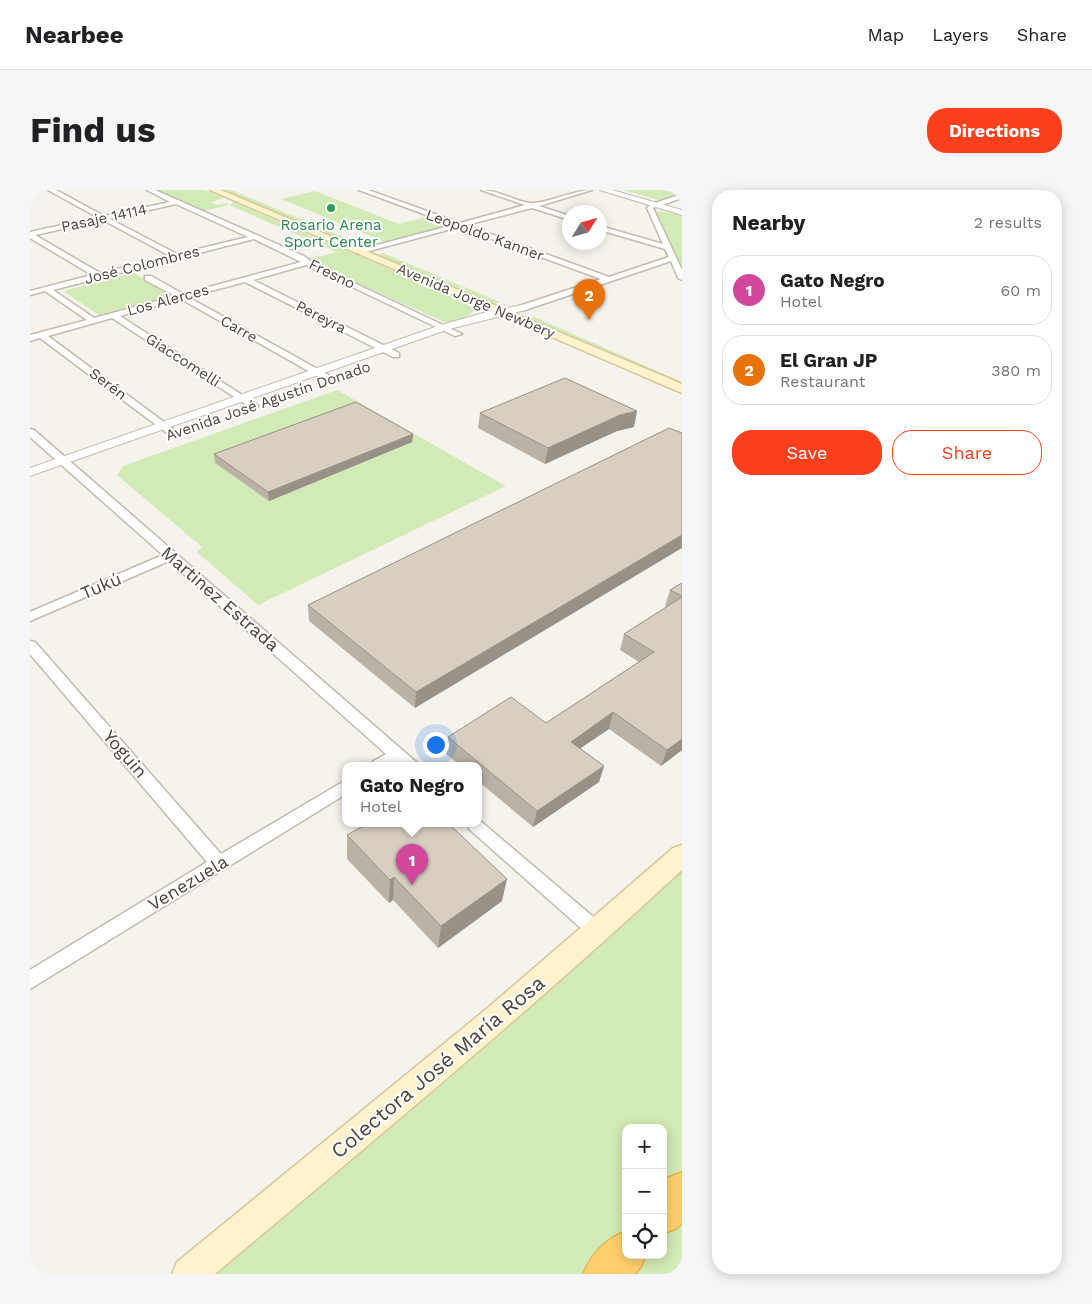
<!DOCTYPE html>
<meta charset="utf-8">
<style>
body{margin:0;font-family:"Work Sans",sans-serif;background:#f6f6f6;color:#202124}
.controls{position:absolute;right:15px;bottom:15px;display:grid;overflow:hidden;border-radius:10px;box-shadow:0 2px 12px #0003}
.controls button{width:45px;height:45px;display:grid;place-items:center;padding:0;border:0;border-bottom:1px solid #e0e0e0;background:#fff;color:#202124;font:25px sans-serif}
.compass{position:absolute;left:532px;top:15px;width:45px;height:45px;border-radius:50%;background:#fff;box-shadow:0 2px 12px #0003;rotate:53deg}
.you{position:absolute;left:405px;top:554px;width:18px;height:18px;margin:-12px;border:4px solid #fff;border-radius:50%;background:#1a73e8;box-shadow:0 0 0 8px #1a73e833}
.badge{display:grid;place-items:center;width:32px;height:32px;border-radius:50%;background:#fc3f1d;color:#fff;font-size:16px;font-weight:700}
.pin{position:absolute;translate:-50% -41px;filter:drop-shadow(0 1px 2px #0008)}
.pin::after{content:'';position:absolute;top:26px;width:18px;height:15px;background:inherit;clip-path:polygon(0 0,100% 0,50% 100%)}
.popup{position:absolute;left:312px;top:572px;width:140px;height:65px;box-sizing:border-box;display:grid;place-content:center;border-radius:10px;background:#fff;filter:drop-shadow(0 1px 4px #0005);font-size:16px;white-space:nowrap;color:#757577}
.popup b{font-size:19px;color:#202124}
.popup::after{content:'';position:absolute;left:50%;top:100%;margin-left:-10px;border:10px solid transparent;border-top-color:#fff}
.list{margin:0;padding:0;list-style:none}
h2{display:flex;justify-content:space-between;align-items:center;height:65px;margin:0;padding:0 20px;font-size:21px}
h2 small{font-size:16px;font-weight:400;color:#757577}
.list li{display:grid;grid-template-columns:32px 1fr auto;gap:15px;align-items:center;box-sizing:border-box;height:70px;margin:0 10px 10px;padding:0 10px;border:1px solid #e0e0e0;border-radius:20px}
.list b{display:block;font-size:19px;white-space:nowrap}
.list p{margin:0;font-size:16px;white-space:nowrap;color:#757577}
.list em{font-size:16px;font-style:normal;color:#757577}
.actions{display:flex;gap:10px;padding:15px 20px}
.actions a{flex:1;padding:11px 0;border:1px solid #fc3f1d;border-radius:20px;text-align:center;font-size:18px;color:#fc3f1d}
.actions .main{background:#fc3f1d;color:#fff}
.icon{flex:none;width:28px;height:28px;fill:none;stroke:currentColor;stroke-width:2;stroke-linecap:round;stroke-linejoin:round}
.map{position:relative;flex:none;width:652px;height:1084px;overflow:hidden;border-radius:20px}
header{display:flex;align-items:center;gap:30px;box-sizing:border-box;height:70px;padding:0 25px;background:#fff;border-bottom:1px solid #e0e0e0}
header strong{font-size:24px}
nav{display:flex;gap:28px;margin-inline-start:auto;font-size:18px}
.intro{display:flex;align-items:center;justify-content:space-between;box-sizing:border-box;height:120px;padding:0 30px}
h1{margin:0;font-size:35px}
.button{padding:12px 22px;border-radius:20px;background:#fc3f1d;color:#fff;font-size:18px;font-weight:700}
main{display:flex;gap:30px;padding:0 30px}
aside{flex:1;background:#fff;border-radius:20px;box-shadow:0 2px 12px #0003}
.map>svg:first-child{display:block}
</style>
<header>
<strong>Nearbee</strong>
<nav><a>Map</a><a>Layers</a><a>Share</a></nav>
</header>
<div class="intro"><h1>Find us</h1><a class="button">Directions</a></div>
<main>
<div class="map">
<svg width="652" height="1084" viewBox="0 0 652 1084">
<rect width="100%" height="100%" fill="#f6f3ec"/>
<!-- green -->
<g fill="#d2eab5" fill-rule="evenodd">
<path d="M126,0H175L194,8L181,12L187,15L194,13L199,15L204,12L447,117C440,127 426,133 414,132L285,74L277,68L288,67L307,62L199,15L174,21Z"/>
<path d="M190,0H201L333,55L326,57Z"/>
<path d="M593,0H652V4L628,10Z"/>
<path d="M285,1L369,34L395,27L417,36L363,51H353L251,9Z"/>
<path d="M628,21L652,25V77L625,22Z"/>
<path d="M353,63L470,112L463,114L346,65Z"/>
<path d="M104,83L142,105L69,125L33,101Z"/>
<path d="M502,126L652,192V196L496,127Z"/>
<path d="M307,200L476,296L228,415L167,362L172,357L87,285L93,276Z"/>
<path d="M652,665V1084H159ZM596,938H633V1065H596Z"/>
</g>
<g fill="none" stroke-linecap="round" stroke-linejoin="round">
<!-- minor casing -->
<g stroke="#c2bbae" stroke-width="3">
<g id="minor">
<path d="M18,0H26L74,26L140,12L117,0H125L274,66L284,74L432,144L425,146L276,75L223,90L369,163V167H363L215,92L158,107L302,187V191H296L151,109L90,126L226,214L228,216L223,219L82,128L18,146L150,244L149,246H141L10,148L0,151V145L57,130L15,101L0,105V101L62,85L0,48V42L67,27ZM146,14L218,47L147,64L80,29ZM73,30L140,66L70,83L5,45ZM224,49L271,72L153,104L121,86H115V90L145,106L64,128L23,100Z"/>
<path d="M329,0H338L430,33L495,15L451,0C469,0 483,11 500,13C513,15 544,0 562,0L509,16L540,26V30L502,18L436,35L579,87L639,67L635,59L570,40V36L633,54L617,18L622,14L652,4V8L623,18L652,80V90L648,88L641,71L495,120H489V116L571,89L429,37L328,64V60L423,35Z"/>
<path d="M0,239L4,240L386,572L388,576H370L366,573L360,576H340L342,572L356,564L139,371L0,431V422L133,365L0,247Z"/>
<path d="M0,451L5,452L191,664L316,590V604L0,799V780L177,672L0,464Z"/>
<path d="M448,629L574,736L577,742L574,748L568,750L562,748L439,639L437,634H448Z"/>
</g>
</g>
<!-- tertiary casing -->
<g stroke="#c2bbae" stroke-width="2">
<g id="tertiary">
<path d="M570,0H582L652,20V25Z"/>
<path d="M492,115L497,118L496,120L419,139L0,286V278L411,135L457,122Z"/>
</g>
</g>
<!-- secondary casing -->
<g stroke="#d6c79b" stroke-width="3">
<g id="secondary">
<path d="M180,0H191L652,194V203Z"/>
<path d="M652,655V680C501,820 343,951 185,1084H142L147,1072L460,816L643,658Z"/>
</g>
</g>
<!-- motorway casing -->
<g stroke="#e0a43c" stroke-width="2">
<g id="motorway">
<path d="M652,982V1033L648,1038L633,1044V993L637,988Z"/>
<path d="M596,1041V1065H616L611,1077L605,1084H553C562,1063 575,1049 596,1041Z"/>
</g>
</g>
<!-- minor -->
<use href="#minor" fill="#fff" fill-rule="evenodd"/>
<!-- tertiary -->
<use href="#tertiary" fill="#fff" fill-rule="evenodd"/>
<!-- secondary -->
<use href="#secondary" fill="#fff3cd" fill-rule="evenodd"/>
<!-- motorway -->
<use href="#motorway" fill="#ffcf6e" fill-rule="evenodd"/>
</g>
<!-- wall -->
<g fill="#bab2a6">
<path d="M450,223L604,237L587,241L515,274L448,238Z"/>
<path d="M652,243L385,518L279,431L278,415Z"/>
<path d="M383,244L382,252L239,311L185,273L184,264Z"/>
<path d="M652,393V560L631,576L579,539L550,558L574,576L569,592L503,637L448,591V576H431L416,564L418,547L516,533L609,472L590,460L594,444L637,417L635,416L640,400Z"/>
<path d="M317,645L472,711L408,758L363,710L359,713L317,669Z"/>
</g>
<!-- shaded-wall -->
<g fill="#979187">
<path d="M607,221L604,237L587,241L515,274L518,258L590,225Z"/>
<path d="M383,244L382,252L239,311L238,302Z"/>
<path d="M652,345V358L385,518L386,502Z"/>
<path d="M583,522L579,539L536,568L541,552Z"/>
<path d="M652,549V560L631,576L637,560Z"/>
<path d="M574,576L569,592L503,637L507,621Z"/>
<path d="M364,687L363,710L359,713L360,690Z"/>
<path d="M477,689L472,711L408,758L411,736Z"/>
</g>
<!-- building -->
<g fill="#d8cfc1" stroke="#979187">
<path d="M535,188L607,221L590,225L518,258L450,223Z"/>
<path d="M326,212L383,244L238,302L184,264Z"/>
<path d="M639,238L652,243V345L386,502L278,415Z"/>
<path d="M652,393V406L640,400Z"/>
<path d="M652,407V549L637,560L583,522L541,552L574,576L507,621L418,547L481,507L516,533L624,462L594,444Z"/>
<path d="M337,634H419L477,689L411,736L364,687L360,690L317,645Z"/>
</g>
<!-- markers -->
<circle fill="#2e9e5b" stroke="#fff" stroke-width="2" cx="301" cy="18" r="5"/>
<g text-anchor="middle" stroke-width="4" stroke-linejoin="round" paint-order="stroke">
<!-- far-street labels -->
<g font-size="15" fill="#4b4439" stroke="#fff">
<text transform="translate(74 28) rotate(-12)" y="5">Pasaje 14114</text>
<text transform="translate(455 45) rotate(20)" y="5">Leopoldo Kanner</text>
<text transform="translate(112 75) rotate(-14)" y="5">José Colombres</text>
<text transform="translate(302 84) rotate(26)" y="5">Fresno</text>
<text transform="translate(138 110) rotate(-15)" y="5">Los Alerces</text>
<text transform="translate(446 111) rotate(23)" y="5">Avenida Jorge Newbery</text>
<text transform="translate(291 127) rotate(27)" y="5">Pereyra</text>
<text transform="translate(209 139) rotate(29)" y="5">Carre</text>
<text transform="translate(153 170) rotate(33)" y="5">Giaccomelli</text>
<text transform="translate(78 194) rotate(37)" y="5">Serén</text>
<text transform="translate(238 211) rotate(-19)" y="5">Avenida José Agustín Donado</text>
</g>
<!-- far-leisure labels -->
<g font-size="15" fill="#27864d" stroke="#fff">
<text x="301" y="40">Rosario Arena<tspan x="301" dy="17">Sport Center</tspan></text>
</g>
<!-- street labels -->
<g font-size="18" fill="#4b4439" stroke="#fff">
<text transform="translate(71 396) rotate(-23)" y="6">Tukú</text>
<text transform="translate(190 409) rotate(41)" y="6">Martinez Estrada</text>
<text transform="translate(95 564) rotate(49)" y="6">Yoguin</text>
<text transform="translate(158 693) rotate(-31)" y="6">Venezuela</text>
</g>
<!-- near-street labels -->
<g font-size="21" fill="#4b4439" stroke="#fff">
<text transform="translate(408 877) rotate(-40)" y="7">Colectora José María Rosa</text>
</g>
</g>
</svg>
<div class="controls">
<button>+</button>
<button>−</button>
<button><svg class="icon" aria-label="locate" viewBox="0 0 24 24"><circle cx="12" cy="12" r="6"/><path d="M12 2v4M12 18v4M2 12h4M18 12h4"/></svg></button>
</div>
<svg class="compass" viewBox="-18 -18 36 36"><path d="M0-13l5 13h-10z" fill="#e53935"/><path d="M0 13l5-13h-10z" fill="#757577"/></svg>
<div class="you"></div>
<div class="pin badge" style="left:382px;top:695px;background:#d1479c">1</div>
<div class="popup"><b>Gato Negro</b>Hotel</div>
<div class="pin badge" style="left:559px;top:130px;background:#e8710a">2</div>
</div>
<aside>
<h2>Nearby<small>2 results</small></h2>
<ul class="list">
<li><span class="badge" style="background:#d1479c">1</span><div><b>Gato Negro</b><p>Hotel</p></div><em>60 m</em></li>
<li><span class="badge" style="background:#e8710a">2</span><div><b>El Gran JP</b><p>Restaurant</p></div><em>380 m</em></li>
</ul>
<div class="actions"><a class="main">Save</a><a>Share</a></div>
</aside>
</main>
